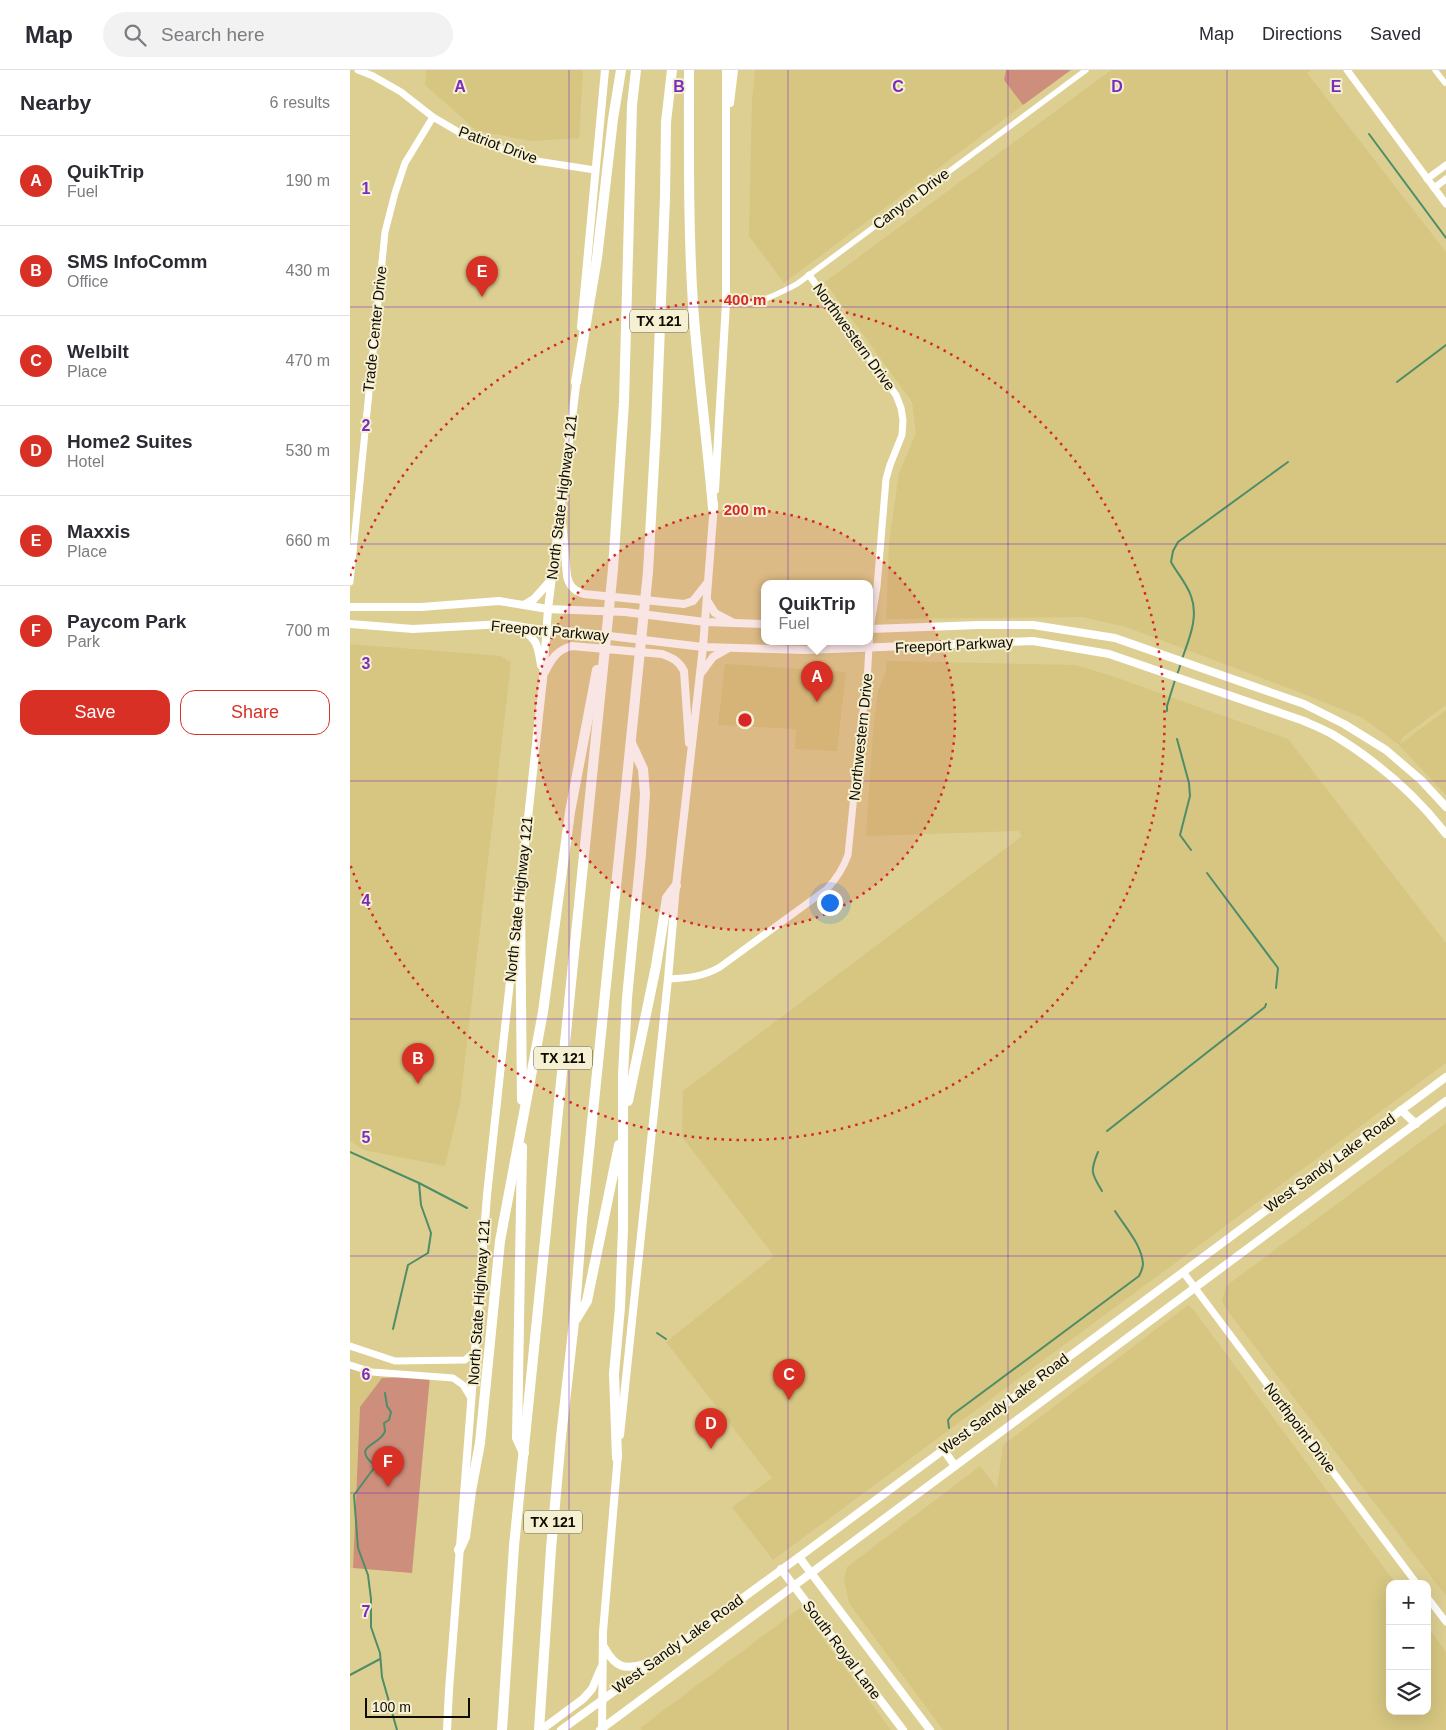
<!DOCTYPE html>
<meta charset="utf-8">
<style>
body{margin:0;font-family:Helvetica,sans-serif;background:#f2f2f3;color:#2b2b33}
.controls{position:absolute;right:15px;bottom:15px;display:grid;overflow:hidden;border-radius:10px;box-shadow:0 5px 20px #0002}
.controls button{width:45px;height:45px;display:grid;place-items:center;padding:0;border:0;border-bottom:1px solid #e1e1e2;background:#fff;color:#2b2b33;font:25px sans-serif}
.scale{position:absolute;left:15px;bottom:12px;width:105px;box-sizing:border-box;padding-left:5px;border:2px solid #100b00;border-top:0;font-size:14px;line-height:18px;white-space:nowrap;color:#100b00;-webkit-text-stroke:4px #f6f0d2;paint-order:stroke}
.you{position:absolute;left:479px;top:832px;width:18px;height:18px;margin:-12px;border:4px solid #fff;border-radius:50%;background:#1a73e8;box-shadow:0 0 0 8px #1a73e833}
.badge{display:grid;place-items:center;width:32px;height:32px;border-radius:50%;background:#d93025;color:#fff;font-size:16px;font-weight:700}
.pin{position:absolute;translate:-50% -41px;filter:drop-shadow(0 1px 2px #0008)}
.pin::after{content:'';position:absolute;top:26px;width:18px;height:15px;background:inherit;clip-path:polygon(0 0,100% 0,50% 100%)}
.popup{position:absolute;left:411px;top:510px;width:112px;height:65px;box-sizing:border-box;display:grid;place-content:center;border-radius:10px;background:#fff;filter:drop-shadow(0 1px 4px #0005);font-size:16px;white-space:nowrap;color:#7c7c81}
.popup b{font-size:19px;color:#2b2b33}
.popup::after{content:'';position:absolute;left:50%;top:100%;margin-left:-10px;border:10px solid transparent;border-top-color:#fff}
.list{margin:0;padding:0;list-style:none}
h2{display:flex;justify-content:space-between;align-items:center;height:65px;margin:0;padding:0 20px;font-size:21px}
h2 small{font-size:16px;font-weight:400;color:#7c7c81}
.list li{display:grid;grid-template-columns:32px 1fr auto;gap:15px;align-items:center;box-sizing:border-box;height:90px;padding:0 20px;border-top:1px solid #e1e1e2}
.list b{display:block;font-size:19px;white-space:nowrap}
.list p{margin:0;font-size:16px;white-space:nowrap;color:#7c7c81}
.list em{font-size:16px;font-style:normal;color:#7c7c81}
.actions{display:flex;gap:10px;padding:15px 20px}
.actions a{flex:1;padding:11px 0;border:1px solid #d93025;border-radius:15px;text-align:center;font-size:18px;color:#d93025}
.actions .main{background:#d93025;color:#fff}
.icon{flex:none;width:28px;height:28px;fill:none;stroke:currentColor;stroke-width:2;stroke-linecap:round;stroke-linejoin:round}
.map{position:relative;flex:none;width:1096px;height:1660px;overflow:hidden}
header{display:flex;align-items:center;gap:30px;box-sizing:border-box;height:70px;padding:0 25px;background:#fff;border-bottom:1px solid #e1e1e2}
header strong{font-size:24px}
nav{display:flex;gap:28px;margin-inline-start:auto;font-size:18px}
.search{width:350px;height:45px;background:#f2f2f3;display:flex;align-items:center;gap:12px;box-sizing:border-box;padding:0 18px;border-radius:28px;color:#7c7c81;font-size:19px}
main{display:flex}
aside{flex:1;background:#fff}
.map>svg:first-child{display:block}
</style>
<header>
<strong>Map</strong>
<div class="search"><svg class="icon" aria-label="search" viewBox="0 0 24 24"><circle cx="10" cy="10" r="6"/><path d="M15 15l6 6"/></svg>Search here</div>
<nav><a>Map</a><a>Directions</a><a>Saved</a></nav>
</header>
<main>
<aside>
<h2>Nearby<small>6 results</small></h2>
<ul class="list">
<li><span class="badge">A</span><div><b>QuikTrip</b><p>Fuel</p></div><em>190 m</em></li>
<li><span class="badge">B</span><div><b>SMS InfoComm</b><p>Office</p></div><em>430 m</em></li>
<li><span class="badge">C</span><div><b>Welbilt</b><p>Place</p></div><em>470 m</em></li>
<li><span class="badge">D</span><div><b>Home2 Suites</b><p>Hotel</p></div><em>530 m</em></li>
<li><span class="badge">E</span><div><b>Maxxis</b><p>Place</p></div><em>660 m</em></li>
<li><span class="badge">F</span><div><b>Paycom Park</b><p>Park</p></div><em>700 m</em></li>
</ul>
<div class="actions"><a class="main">Save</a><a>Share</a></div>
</aside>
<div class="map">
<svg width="1096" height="1660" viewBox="0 0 1096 1660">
<rect width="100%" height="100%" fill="#ddcf92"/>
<!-- built -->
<g fill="#d6c681">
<path d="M76,0H233L229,68L182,71L127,61L75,15Z"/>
<path d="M405,0H656L654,10L673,35L434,213L399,166L402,31Z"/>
<path d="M761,0H961L957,3L1096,182V635L1053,667L1050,674L1096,640V725L1049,675L1013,648L946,621L776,557L732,547L536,549L539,472L549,403L566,363L562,332L475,212Z"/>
<path d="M0,574L151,586L161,592L110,1033L95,1096L14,1080L0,1071Z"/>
<path d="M536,591L725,595L762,606L938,669L1096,873V993L423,1490L382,1437L422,1408L316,1272L424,1186L332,1067L333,1021L672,766L668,761L516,766L523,661L528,621L536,602Z"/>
<path d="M375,594L496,602L487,681L445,679L446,659L368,655Z"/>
<path d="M1096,1053V1526L876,1239L872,1231L876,1216Z"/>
<path d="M838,1235L843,1239L1046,1514H1040V1641H1077V1556L1096,1582V1660H593L499,1533L494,1510L497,1497L630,1396L647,1418L653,1375Z"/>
<path d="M0,1294L32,1308L10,1337L3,1498H0Z"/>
<path d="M450,1538L541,1660H292L290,1658Z"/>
</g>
<!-- green -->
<g fill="#cd8e7b">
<path d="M656,0H721L673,35L654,10Z"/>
<path d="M80,1306L62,1503L3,1498L10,1337L32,1308Z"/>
</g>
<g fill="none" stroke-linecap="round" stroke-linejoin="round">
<!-- stream -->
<g stroke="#4e8d68" stroke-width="2">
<path d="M1019,64L1096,168"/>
<path d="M1047,312L1096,275"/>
<path d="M832,589C839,569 849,547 841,526C837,514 827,503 821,492L823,481L828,472L938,392"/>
<path d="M827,605L831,593"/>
<path d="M817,641V636L825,610"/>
<path d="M827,669L839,713L840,726L830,765L841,780"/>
<path d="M857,803L928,898L926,918"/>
<path d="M757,1061L915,937L916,934"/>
<path d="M0,1082L69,1113L71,1135L81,1163L78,1183L58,1195L43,1259"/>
<path d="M748,1082C740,1101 741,1103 752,1121"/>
<path d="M69,1113L117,1138"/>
<path d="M307,1263L316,1269"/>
<path d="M35,1323L37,1336L41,1342L39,1350L34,1353C34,1354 35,1360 35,1361C32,1375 1,1375 23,1394L24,1398L4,1425L8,1478L18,1505L21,1529V1557L30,1583L32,1607L47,1660"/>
<path d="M599,1358L598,1350L602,1345L789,1206C791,1202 793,1198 793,1194C792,1175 775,1157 765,1141"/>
<path d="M0,1605L30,1589"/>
</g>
<!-- minor -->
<g stroke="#fff" stroke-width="5.5">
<path d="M1085,0L1095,13"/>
<path d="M376,233C406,236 422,227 447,214L736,0"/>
</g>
<!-- tertiary -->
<g stroke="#fff" stroke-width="7">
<path d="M8,0L23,6L51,22L83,47L112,64L180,90L245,100"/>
<path d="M997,0L1096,134"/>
<path d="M1077,109L1096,95"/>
<path d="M1084,118L1096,109"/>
<path d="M0,512L35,162L45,123L55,93L83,47"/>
<path d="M318,909C337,908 353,907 370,897L477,819C487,808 493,799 498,785L510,665L517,612L520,559L527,517L536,409L540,395L552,365L553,350L551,338L546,325L459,205"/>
<path d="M833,1202L1067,1514"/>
<path d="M0,1276L45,1291L115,1290L125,1281"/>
<path d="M0,1295L22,1302L103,1308L113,1315L121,1328"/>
<path d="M1077,1527L1096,1552"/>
</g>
<!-- secondary -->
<g stroke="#fff" stroke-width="8">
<path d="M380,33L384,0"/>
<path d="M231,257L255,0"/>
<path d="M365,420L376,233V0"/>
<path d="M212,451L217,506C219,516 224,521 234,524L334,534L343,531L358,512"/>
<path d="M358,532L365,543L382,552"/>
<path d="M174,535L184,529L201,510"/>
<path d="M0,537H71L149,531L198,539L275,542L355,552L414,554"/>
<path d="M0,554L63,559L154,554L197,561H217L353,577L457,580L683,571L759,584L954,651C963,655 973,659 982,664C1025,690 1065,724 1096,764"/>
<path d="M170,557C188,572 187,572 191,595"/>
<path d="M520,559L629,555H683L765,568L954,634L994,654L1036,680L1071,710L1096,737"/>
<path d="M195,602C202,588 207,580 222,576L312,584C323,588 329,591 334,601L339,673"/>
<path d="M352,602L363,587L377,579"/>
<path d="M169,831L193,609L198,539L227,308"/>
<path d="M1051,1040L1066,1054"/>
<path d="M270,1365L318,909L326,816L353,577L364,434"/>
<path d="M593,1379L605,1396"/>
<path d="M449,1487L580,1660"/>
<path d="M431,1499L553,1660"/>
<path d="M254,1577C266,1599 275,1600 298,1593"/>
<path d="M97,1660L99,1620L137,1125L166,855"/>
<path d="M191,1660L233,1629L242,1619L251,1598"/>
<path d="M211,1660L449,1487L1096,1007"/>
<path d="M250,1660L1096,1031"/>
<path d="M252,1660L253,1562L268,1384"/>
</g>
<!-- motorway -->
<g stroke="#fff" stroke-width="10">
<path d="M339,0C339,78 338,156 343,235C348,303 357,370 363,438"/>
<path d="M226,312L247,188L263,49L271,0"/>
<path d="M170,826L172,1030"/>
<path d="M278,1031L306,896L317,828L326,816"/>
<path d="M172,1077L167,1368L174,1383"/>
<path d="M226,1249L237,1231L269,1075"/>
<path d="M267,1388L264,1304L270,1237L273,1159V1005L277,928L291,784L295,724L293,699L281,673"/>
<path d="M109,1480L115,1467L121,1421L130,1373L150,1171L193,942L220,742L247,600"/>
<path d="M152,1660L164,1476L263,499L274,332L282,35L286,0"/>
<path d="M189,1660L201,1479L211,1367L224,1252L232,1150L298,502L306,358L315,127L316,52L322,0"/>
</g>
</g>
<!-- grid -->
<path fill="none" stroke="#7b2cbf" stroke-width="1" stroke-opacity="0.55" d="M219,0V1660M438,0V1660M658,0V1660M877,0V1660M0,237H1096M0,474H1096M0,711H1096M0,949H1096M0,1186H1096M0,1423H1096"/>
<!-- distance rings -->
<circle cx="395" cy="650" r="210" fill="#d62828" fill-opacity=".12"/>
<g fill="none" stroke="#d62828" stroke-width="2.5" stroke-dasharray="2.5 5">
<circle cx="395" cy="650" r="210"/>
<path d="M0 506A420 420 0 1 1 0 794"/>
</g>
<g text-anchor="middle" stroke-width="4" stroke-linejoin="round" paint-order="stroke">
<!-- shield labels -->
<g fill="#f6f0d2" stroke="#55503f" stroke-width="1">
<rect x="280" y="239.5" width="58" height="23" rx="4"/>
<rect x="184" y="976.5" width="58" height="23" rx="4"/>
<rect x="174" y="1440.5" width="58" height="23" rx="4"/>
</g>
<g font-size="14" font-weight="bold" fill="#100b00">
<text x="309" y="256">TX 121</text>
<text x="213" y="993">TX 121</text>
<text x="203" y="1457">TX 121</text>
</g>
<!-- street labels -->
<g font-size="15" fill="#100b00" stroke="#f6f0d2">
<text transform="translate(148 75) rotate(20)" y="5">Patriot Drive</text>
<text transform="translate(561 129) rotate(-37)" y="5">Canyon Drive</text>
<text transform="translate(25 259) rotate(-84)" y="5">Trade Center Drive</text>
<text transform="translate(504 267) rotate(54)" y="5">Northwestern Drive</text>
<text transform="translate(212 427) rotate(-83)" y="5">North State Highway 121</text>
<text transform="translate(200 561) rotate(5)" y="5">Freeport Parkway</text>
<text transform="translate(604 575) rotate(-3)" y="5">Freeport Parkway</text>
<text transform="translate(511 667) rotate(-84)" y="5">Northwestern Drive</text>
<text transform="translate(169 829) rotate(-84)" y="5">North State Highway 121</text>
<text transform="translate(980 1093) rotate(-36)" y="5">West Sandy Lake Road</text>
<text transform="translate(129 1232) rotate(-86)" y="5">North State Highway 121</text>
<text transform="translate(654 1334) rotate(-37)" y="5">West Sandy Lake Road</text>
<text transform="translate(950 1358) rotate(53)" y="5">Northpoint Drive</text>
<text transform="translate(328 1574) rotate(-36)" y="5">West Sandy Lake Road</text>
<text transform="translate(492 1580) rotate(53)" y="5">South Royal Lane</text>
</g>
</g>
<g font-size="16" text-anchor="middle" font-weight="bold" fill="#7b2cbf" stroke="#f6f0d2" stroke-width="4" stroke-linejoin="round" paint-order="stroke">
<text x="110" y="22">A</text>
<text x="329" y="22">B</text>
<text x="548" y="22">C</text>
<text x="767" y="22">D</text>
<text x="986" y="22">E</text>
<text x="16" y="124">1</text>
<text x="16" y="361">2</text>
<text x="16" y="599">3</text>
<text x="16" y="836">4</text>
<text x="16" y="1073">5</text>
<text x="16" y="1310">6</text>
<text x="16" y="1547">7</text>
</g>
<circle cx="395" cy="650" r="8" fill="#d62828" stroke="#f6f0d2" stroke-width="2.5"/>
<g font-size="15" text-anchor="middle" font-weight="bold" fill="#d62828" stroke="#f6f0d2" stroke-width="4" stroke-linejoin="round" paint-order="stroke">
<text x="395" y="235">400 m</text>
<text x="395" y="445">200 m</text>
</g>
</svg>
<div class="controls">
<button>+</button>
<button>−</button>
<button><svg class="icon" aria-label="layers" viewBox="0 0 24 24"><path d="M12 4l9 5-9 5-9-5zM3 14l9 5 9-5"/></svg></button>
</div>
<div class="scale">100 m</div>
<div class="you"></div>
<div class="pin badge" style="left:467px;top:632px">A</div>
<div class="popup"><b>QuikTrip</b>Fuel</div>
<div class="pin badge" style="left:68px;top:1014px">B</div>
<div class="pin badge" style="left:439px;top:1330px">C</div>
<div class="pin badge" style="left:361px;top:1379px">D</div>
<div class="pin badge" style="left:132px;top:227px">E</div>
<div class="pin badge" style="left:38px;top:1417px">F</div>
</div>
</main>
